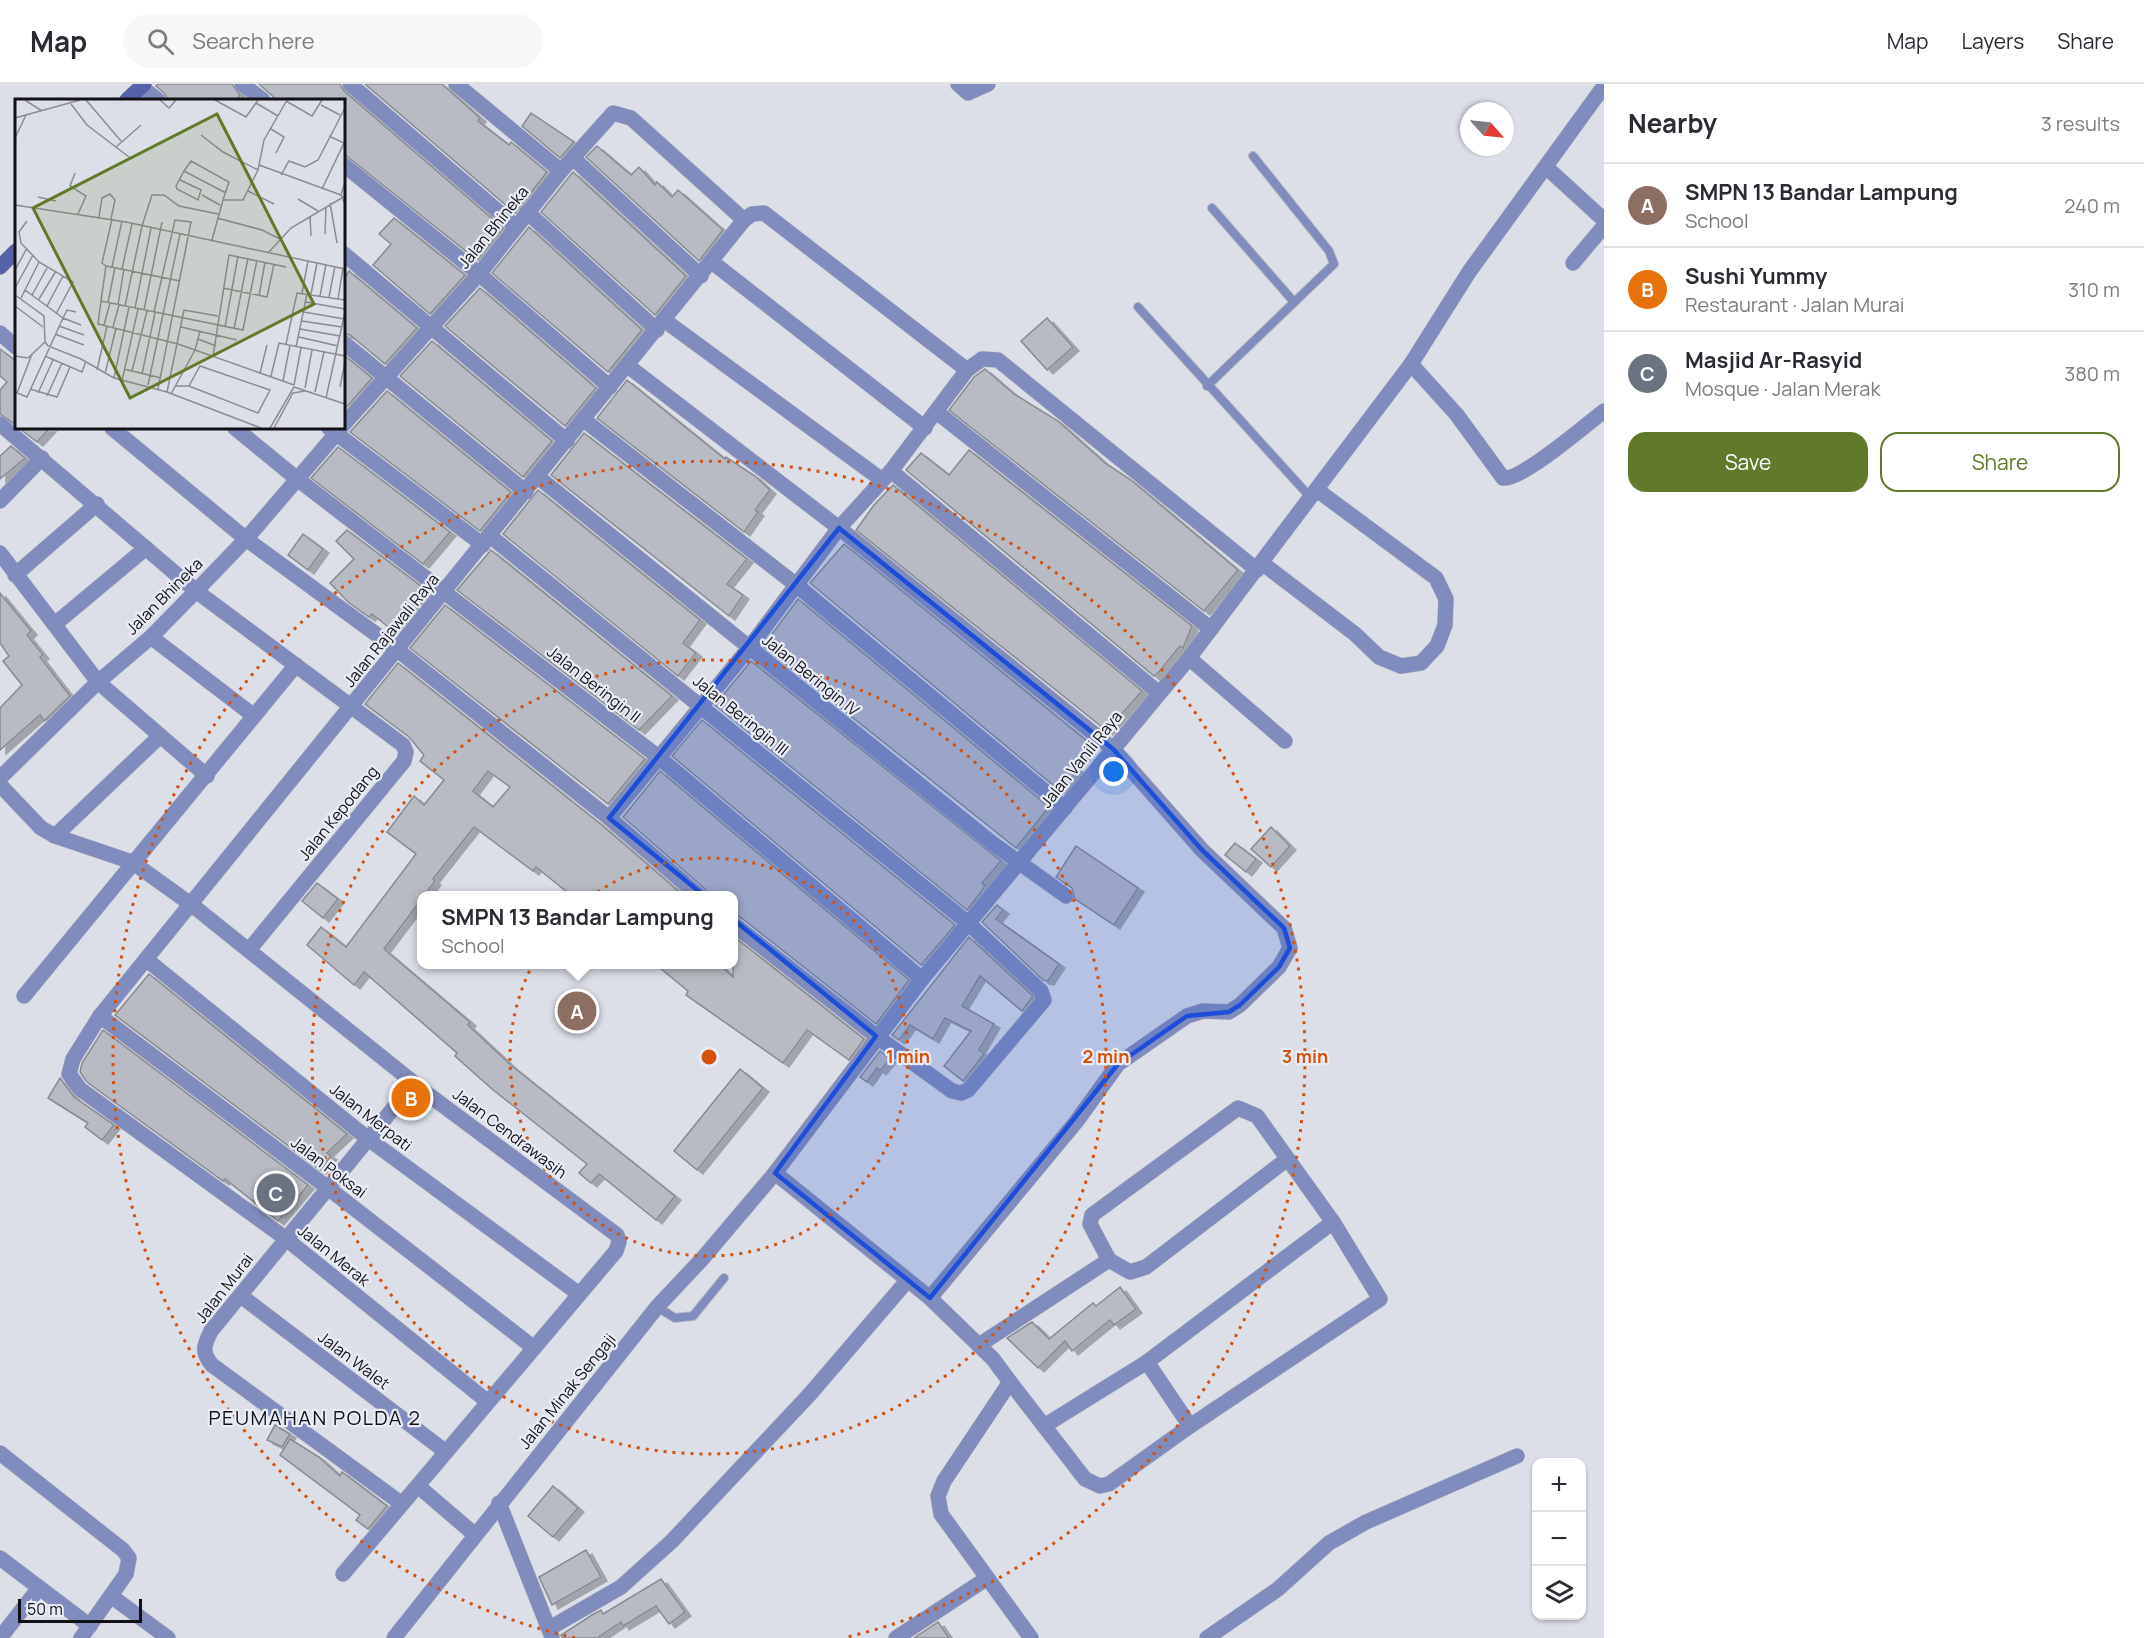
<!DOCTYPE html>
<meta charset="utf-8">
<style>
body{margin:0;font-family:Manrope,sans-serif;background:#f7f7f7;color:#2b2b33}
.controls{position:absolute;right:18px;bottom:18px;display:grid;overflow:hidden;border-radius:12px;box-shadow:0 2px 4px #0004}
.controls button{width:54px;height:54px;display:grid;place-items:center;padding:0;border:0;border-bottom:2px solid #e1e1e2;background:#fff;color:#2b2b33;font:30px sans-serif}
.compass{position:absolute;left:1460px;top:18px;width:54px;height:54px;border-radius:50%;background:#fff;box-shadow:0 2px 4px #0004;rotate:117deg}
.scale{position:absolute;left:18px;bottom:15px;width:124px;box-sizing:border-box;padding-left:6px;border:3px solid #121216;border-top:0;font-size:16px;line-height:21px;white-space:nowrap;color:#121216;-webkit-text-stroke:4px #e9ecf5;paint-order:stroke}
.you{position:absolute;left:1114px;top:688px;width:21px;height:21px;margin:-15px;border:4px solid #fff;border-radius:50%;background:#1a73e8;box-shadow:0 0 0 9px #1a73e833}
.badge{display:grid;place-items:center;width:39px;height:39px;border-radius:50%;background:#61792b;color:#fff;font-size:20px;font-weight:700}
.pin{position:absolute;translate:-50% -50%;border:3px solid #fff;box-shadow:0 2px 6px #0006}
.popup{position:absolute;left:417px;top:807px;width:321px;height:78px;box-sizing:border-box;display:grid;place-content:center;border-radius:12px;background:#fff;filter:drop-shadow(0 2px 4px #0005);font-size:20px;white-space:nowrap;color:#7c7c81}
.popup b{font-size:22px;color:#2b2b33}
.popup::after{content:'';position:absolute;left:50%;top:100%;margin-left:-12px;border:12px solid transparent;border-top-color:#fff}
.list{margin:0;padding:0;list-style:none}
h2{display:flex;justify-content:space-between;align-items:center;height:78px;margin:0;padding:0 24px;font-size:26px}
h2 small{font-size:20px;font-weight:400;color:#7c7c81}
.list li{display:grid;grid-template-columns:39px 1fr auto;gap:18px;align-items:center;box-sizing:border-box;height:84px;padding:0 24px;border-top:2px solid #e1e1e2}
.list b{display:block;font-size:22px;white-space:nowrap}
.list p{margin:0;font-size:20px;white-space:nowrap;color:#7c7c81}
.list em{font-size:20px;font-style:normal;color:#7c7c81}
.actions{display:flex;gap:12px;padding:18px 24px}
.actions a{flex:1;padding:14px 0;border:2px solid #61792b;border-radius:18px;text-align:center;font-size:21px;color:#61792b}
.actions .main{background:#61792b;color:#fff}
.icon{flex:none;width:33px;height:33px;fill:none;stroke:currentColor;stroke-width:2;stroke-linecap:round;stroke-linejoin:round}
.map{position:relative;flex:none;width:1604px;height:1554px;overflow:hidden}
header{display:flex;align-items:center;gap:36px;box-sizing:border-box;height:84px;padding:0 30px;background:#fff;border-bottom:2px solid #e1e1e2}
header strong{font-size:28px}
nav{display:flex;gap:33px;margin-inline-start:auto;font-size:21px}
.search{width:420px;height:54px;background:#f7f7f7;display:flex;align-items:center;gap:15px;box-sizing:border-box;padding:0 21px;border-radius:33px;color:#7c7c81;font-size:22px}
main{display:flex}
aside{flex:1;background:#fff}
.map>svg:first-child{display:block}
</style>
<header>
<strong>Map</strong>
<div class="search"><svg class="icon" aria-label="search" viewBox="0 0 24 24"><circle cx="10" cy="10" r="6"/><path d="M15 15l6 6"/></svg>Search here</div>
<nav><a>Map</a><a>Layers</a><a>Share</a></nav>
</header>
<main>
<div class="map">
<svg width="1604" height="1554" viewBox="0 0 1604 1554">
<defs>
<filter id="shadow"><feDropShadow dx="6" dy="4" stdDeviation="0" flood-color="#0004"/></filter>
</defs>
<rect width="100%" height="100%" fill="#dcdfe8"/>
<!-- building -->
<g fill="#b9bbc4" stroke="#888a93" stroke-width="1.5" fill-rule="evenodd" filter="url(#shadow)">
<path d="M158,0H232L240,11L236,16H168L164,9L156,2Z"/>
<path d="M259,0H340L344,7L503,144L477,176L344,70V16H277Z"/>
<path d="M365,0H442L480,34L478,37L509,61L511,58L547,88L515,129Z"/>
<path d="M531,29L574,58L560,74L522,42Z"/>
<path d="M597,62L631,91L639,83L655,101L657,98L672,113L678,106L723,146L699,177L586,73Z"/>
<path d="M573,88L686,192L655,231L541,128Z"/>
<path d="M394,134L465,191L430,230L373,181L391,160L379,150Z"/>
<path d="M529,143L642,246L608,288L492,189Z"/>
<path d="M349,187L417,244L385,280L350,251L344,250V195Z"/>
<path d="M480,204L596,304L565,342L445,242Z"/>
<path d="M1047,234L1073,263L1047,286L1021,257Z"/>
<path d="M432,257L552,357L523,393L400,292Z"/>
<path d="M0,265L16,277V341L0,330V306L7,298L0,292Z"/>
<path d="M344,271L372,294L344,326Z"/>
<path d="M985,285L1014,310L1058,337L1105,379L1131,396L1238,486L1204,527L949,326L974,293Z"/>
<path d="M627,296L725,375L726,373L755,392L770,406L755,426L758,428L744,448L597,334Z"/>
<path d="M387,307L511,408L480,447L350,348Z"/>
<path d="M19,344H50L37,358Z"/>
<path d="M584,349L747,475L727,500L743,511L729,532L551,391Z"/>
<path d="M11,362L25,374L0,395V372Z"/>
<path d="M338,363L450,448L423,480L311,394Z"/>
<path d="M969,366L1192,542L1183,564L1180,562L1158,589L1154,592L906,386L921,369L949,391Z"/>
<path d="M893,401L1142,607L1107,647L856,446L874,421Z"/>
<path d="M538,406L700,536L683,559L696,569L678,592L503,450Z"/>
<path d="M347,446L430,509L397,550L372,530L369,533L348,518L330,499L354,475L336,457Z"/>
<path d="M303,450L323,465L308,486L288,471Z"/>
<path d="M844,460L1092,661L1075,683L1078,686L1060,707L810,499Z"/>
<path d="M491,466L672,612L639,646L457,506Z"/>
<path d="M0,509L31,547L27,551L43,571L40,573L70,612L44,637L40,631L0,666V624L22,601L3,577L9,572L0,559Z"/>
<path d="M798,515L1049,723L1016,764L763,562Z"/>
<path d="M445,521L645,675L608,720L410,564Z"/>
<path d="M751,577L1001,777L982,799L985,801L981,808L967,826L715,621Z"/>
<path d="M398,579L603,742L684,812H572L536,783L533,787L474,743L433,795L435,797L424,812H421V816L384,865L470,938L468,941L512,982L675,1112L656,1136L599,1090L591,1099L579,1089L587,1080L492,1005L455,972L457,969L364,888L354,901L307,861L321,843L346,863L416,770L387,748L414,712L424,721L444,696L420,677L424,671L409,653L365,620ZM488,687L510,703L493,723L473,707Z"/>
<path d="M702,636L955,841L921,881L672,672Z"/>
<path d="M660,687L909,896L876,940L739,832L733,830V812H708L705,805L623,733Z"/>
<path d="M1271,743L1290,762L1271,783L1251,765Z"/>
<path d="M1235,759L1256,775L1246,788L1225,771Z"/>
<path d="M1076,762L1138,804L1114,841L1075,815L1072,804L1056,793Z"/>
<path d="M317,799L338,815L323,834L302,817Z"/>
<path d="M997,821L1003,826L996,835L1059,880L1048,897L1043,896L982,838Z"/>
<path d="M733,852L864,955L849,976L807,946L783,979L686,911L688,907L655,880H719L733,893Z"/>
<path d="M969,853L1033,912L1022,927L980,892L962,922L994,940L979,966L984,970L963,997L944,982L971,947L945,934L933,955L910,941L899,956L892,951Z"/>
<path d="M149,890L347,1050L327,1069L331,1072L320,1086L115,931Z"/>
<path d="M103,946L308,1101L278,1137L225,1095L223,1097L87,998L80,988L82,979Z"/>
<path d="M880,967L890,975L880,987L877,984L867,998L860,993Z"/>
<path d="M740,985L763,1004L697,1086L674,1067Z"/>
<path d="M60,994L74,1013L114,1041L102,1056L85,1043L88,1039L48,1014Z"/>
<path d="M1120,1203L1136,1225L1114,1241L1110,1236L1072,1267L1065,1257L1038,1284L1007,1254L1032,1238L1049,1255L1093,1219L1096,1222Z"/>
<path d="M275,1341L290,1350L282,1363L267,1356Z"/>
<path d="M290,1355L319,1373L340,1392L342,1388L387,1422L368,1445L356,1436L360,1431L280,1371Z"/>
<path d="M553,1402L578,1424L553,1453L528,1432Z"/>
<path d="M586,1466L601,1493L552,1521L539,1493Z"/>
<path d="M661,1495L685,1528L669,1540L656,1522L623,1542L621,1538L597,1554H562L561,1551L592,1531L601,1526L603,1530Z"/>
<path d="M938,1538L949,1554H914Z"/>
</g>
<g fill="none" stroke-linecap="round" stroke-linejoin="round">
<!-- lane casing -->
<g stroke="#b8bac2" stroke-width="10">
<g id="lane">
<path d="M1212,124L1294,218"/>
<path d="M1138,223L1311,414"/>
<path d="M1207,302L1334,180L1329,167L1253,72"/>
<path d="M657,1223L675,1234L693,1232L724,1194"/>
</g>
</g>
<!-- street casing -->
<g stroke="#b8bac2" stroke-width="16">
<g id="street">
<path d="M242,0L263,16"/>
<path d="M350,0L515,142"/>
<path d="M456,0L561,87"/>
<path d="M958,0L968,9L988,0"/>
<path d="M141,3L158,16"/>
<path d="M573,74L701,192"/>
<path d="M344,81L479,190L610,303"/>
<path d="M1546,83L1604,136"/>
<path d="M527,128L657,246"/>
<path d="M344,170L567,357"/>
<path d="M712,178L925,344"/>
<path d="M1573,179L1604,142"/>
<path d="M664,236L882,396"/>
<path d="M0,249L16,263"/>
<path d="M344,259L526,408"/>
<path d="M1411,280L1457,331L1503,394C1521,397 1587,340 1604,327"/>
<path d="M628,282L839,444L1113,665L1202,766L1284,844L1290,864L1279,883L1240,921L1229,928L1203,927L1187,932L1118,980L1076,1038L930,1214"/>
<path d="M938,329L1211,545"/>
<path d="M584,336L795,500L1065,724"/>
<path d="M0,340L196,507L403,661L406,668L404,677L249,866"/>
<path d="M344,340L479,190L561,87L613,29L631,34L744,136"/>
<path d="M112,344L246,455L395,564L609,734L699,812"/>
<path d="M235,344L296,394L657,672L922,895"/>
<path d="M329,344L483,461"/>
<path d="M891,387L1159,609"/>
<path d="M538,393L992,759L1066,812"/>
<path d="M0,417L42,374"/>
<path d="M490,452L968,839L1041,907L1044,916L968,1006L961,1009L952,1007L876,952L733,840"/>
<path d="M0,469L98,598L207,692"/>
<path d="M1262,479L1355,550L1379,573L1401,582L1421,579L1437,562L1445,541L1446,515L1436,494L1317,406"/>
<path d="M15,491L97,420"/>
<path d="M55,540L146,464"/>
<path d="M151,553L254,632"/>
<path d="M1189,574L1285,657"/>
<path d="M0,694L98,598L151,553L196,507L246,455L341,344"/>
<path d="M0,701L41,744L55,752L132,778L192,821L429,1011L617,1151L619,1158L616,1167L343,1490"/>
<path d="M609,734L749,564L839,444L891,387L967,286L982,275L998,276L1257,486"/>
<path d="M55,752L159,653"/>
<path d="M147,876L367,1054L579,1210"/>
<path d="M24,912L296,581"/>
<path d="M100,932L328,1104L534,1264"/>
<path d="M775,1089L930,1214L993,1275L1010,1298L944,1397L938,1412L941,1430L1031,1554"/>
<path d="M241,1212L446,1368"/>
<path d="M979,1261L1109,1176"/>
<path d="M1147,1278L1190,1342"/>
<path d="M1010,1298L1085,1395L1100,1402L1109,1400L1190,1342L1380,1215L1333,1138"/>
<path d="M488,1318L285,1154L80,1005L69,990L73,975L100,932L744,136L752,130L764,129L967,286"/>
<path d="M1044,1342L1147,1278L1333,1138L1257,1032L1238,1024L1092,1131L1090,1140L1109,1176L1130,1188L1146,1183L1286,1076"/>
<path d="M0,1369L123,1466L129,1474L126,1490L81,1554"/>
<path d="M418,1402L474,1450"/>
<path d="M499,1419L552,1553"/>
<path d="M402,1420L212,1281C201,1268 204,1261 211,1247L414,999"/>
<path d="M0,1474L90,1542"/>
<path d="M111,1512L168,1554"/>
<path d="M550,1544L621,1503L672,1457L810,1310L907,1197"/>
<path d="M0,1554L39,1504"/>
<path d="M394,1554L657,1223L703,1174L775,1089L922,895L1189,574L1411,280L1469,188L1604,2"/>
<path d="M896,1554L986,1495"/>
<path d="M1207,1554L1278,1505L1329,1459L1366,1438L1517,1372"/>
</g>
</g>
<!-- secondary casing -->
<g stroke="#b8bac2" stroke-width="16">
<g id="secondary">
<path d="M127,16L144,0"/>
<path d="M0,183L16,167"/>
</g>
</g>
<!-- lane -->
<use href="#lane" stroke="#808cbd" stroke-width="8"/>
<!-- street -->
<use href="#street" stroke="#808cbd" stroke-width="15"/>
<!-- secondary -->
<use href="#secondary" stroke="#5561a9" stroke-width="15"/>
</g>
<!-- marked area -->
<path fill="#1d4ed8" fill-opacity="0.2" stroke="#1d4ed8" stroke-width="4.5" stroke-linejoin="round" d="M839,444L1113,665L1202,766L1284,844L1290,864L1279,883L1240,921L1229,928L1187,932L1118,980L930,1214L775,1089L876,952L609,734Z"/>
<!-- distance rings -->
<g fill="none" stroke="#d3520d" stroke-width="3" stroke-dasharray="3 6">
<circle cx="709" cy="973" r="199"/>
<circle cx="709" cy="973" r="397"/>
<path d="M575 1554A596 596 0 1 1 843 1554"/>
</g>
<g text-anchor="middle" stroke-width="4.5" stroke-linejoin="round" paint-order="stroke">
<!-- street labels -->
<g font-size="16" fill="#121216" stroke="#e9ecf5">
<text transform="translate(493 143) rotate(-51)" y="6">Jalan Bhineka</text>
<text transform="translate(164 512) rotate(-45)" y="6">Jalan Bhineka</text>
<text transform="translate(391 546) rotate(-51)" y="6">Jalan Rajawali Raya</text>
<text transform="translate(811 591) rotate(39)" y="6">Jalan Beringin IV</text>
<text transform="translate(594 600) rotate(38)" y="6">Jalan Beringin II</text>
<text transform="translate(741 631) rotate(39)" y="6">Jalan Beringin III</text>
<text transform="translate(1081 675) rotate(-51)" y="6">Jalan Vanili Raya</text>
<text transform="translate(338 729) rotate(-51)" y="6">Jalan Kepodang</text>
<text transform="translate(371 1033) rotate(38)" y="6">Jalan Merpati</text>
<text transform="translate(510 1049) rotate(37)" y="6">Jalan Cendrawasih</text>
<text transform="translate(329 1083) rotate(37)" y="6">Jalan Poksai</text>
<text transform="translate(334 1171) rotate(39)" y="6">Jalan Merak</text>
<text transform="translate(224 1204) rotate(-52)" y="6">Jalan Murai</text>
<text transform="translate(354 1276) rotate(37)" y="6">Jalan Walet</text>
<text transform="translate(567 1307) rotate(-51)" y="6">Jalan Minak Sengaji</text>
</g>
<!-- quarter labels -->
<g font-size="20" letter-spacing="1.5" fill="#121216" stroke="#e9ecf5">
<text x="315" y="1341">PEUMAHAN POLDA 2</text>
</g>
</g>
<!-- overview -->
<g transform="translate(15 15)">
<rect width="330" height="330" fill="#dcdfe8"/>
<path fill="none" stroke="#8b8d94" stroke-width="1.5" d="M10,1L27,12M71,1L106,42M145,1L154,9L161,1M200,1L231,18L243,1M271,2L297,17L307,1M241,4L263,17M56,5L72,26L114,58M306,6L325,16M0,19L65,1M256,30L269,38L261,54M186,36L208,53L243,71M0,39L11,16M101,48L126,26M244,66L326,96M169,72L176,62L214,83L208,101M60,74L55,87L71,97L63,115M266,76L274,62L290,68L303,61L330,9M165,81L186,91L183,101L162,90L161,87L169,72L211,94M330,83L326,96L330,105M307,90L329,44L314,37M233,92L259,105M187,96L205,106M23,98L41,102M283,100L303,112M315,104L322,144M0,106L111,123L330,170M295,117L296,137M84,118L87,99L95,95L100,101L96,120M202,119L247,131L265,140M97,120L87,164L91,167L86,202L228,231L242,161M12,122L4,133L6,144L24,163L58,183L41,215M310,135L311,108M197,141L208,101H228L243,71L249,41L272,1M253,154L276,129L330,97M91,167L165,182M97,168L107,122M107,170L117,125M0,171L12,149M0,189L18,156M208,189L252,198L259,165M287,194L293,162M296,195L302,164M0,196L29,217L30,243L33,247L66,260L99,279L152,293L246,329M17,196L32,169M244,197L250,163M305,197L311,165M314,198L320,167M6,199L24,163M24,200L41,172M323,200L328,169M86,202L83,225L163,245L279,286M291,203L330,210M93,204L100,168M103,206L109,170M0,207L28,228M32,207L48,177M110,207L127,127L137,96H149L164,107L203,115M120,209L136,129M129,211L147,123M61,213L52,211L48,219L66,226M139,213L160,121L176,123L143,290M289,213L329,220M287,222L327,228M89,226L95,204M44,227L69,236M98,228L104,206M166,228L222,241M210,228L223,157M219,230L233,159M285,230L325,237M40,235L69,246M284,238L323,247M183,240L201,247M271,245L282,194L330,201M281,248L292,195M0,257L13,259L30,243M30,257L67,273L71,262M198,257L214,156L271,168M109,270L146,279M82,271L92,227M117,272L132,212M245,274L252,246M90,275L101,229M127,275L140,214M256,277L264,244L330,257M99,279L114,208M107,282L123,210M268,282L275,246M133,286L165,135M279,286L286,249M161,287H174L243,314L255,291L185,267L174,287M325,288L330,263M290,289L297,251M15,290L42,298L55,268M0,293L12,298L48,219L10,191M152,293L169,211L203,217M300,293L309,253M2,294L17,255M23,294L38,261M156,295L180,251L185,232M32,297L47,264M311,299L330,213M255,329L279,288L330,305M259,329L278,294L290,292"/>
<path fill="#61792b" fill-opacity="0.15" stroke="#61792b" stroke-width="3" d="M202,15L299,205L115,299L18,109Z"/>
<rect width="330" height="330" fill="none" stroke="#121216" stroke-width="3"/>
</g>
<circle cx="709" cy="973" r="9" fill="#d3520d" stroke="#e9ecf5" stroke-width="3"/>
<g font-size="18" text-anchor="middle" font-weight="bold" fill="#d3520d" stroke="#e9ecf5" stroke-width="4.5" stroke-linejoin="round" paint-order="stroke">
<text x="908" y="979">1 min</text>
<text x="1106" y="979">2 min</text>
<text x="1305" y="979">3 min</text>
</g>
</svg>
<div class="controls">
<button>+</button>
<button>−</button>
<button><svg class="icon" aria-label="layers" viewBox="0 0 24 24"><path d="M12 4l9 5-9 5-9-5zM3 14l9 5 9-5"/></svg></button>
</div>
<svg class="compass" viewBox="-18 -18 36 36"><path d="M0-13l5 13h-10z" fill="#e53935"/><path d="M0 13l5-13h-10z" fill="#7c7c81"/></svg>
<div class="scale">50 m</div>
<div class="you"></div>
<div class="pin badge" style="left:577px;top:927px;background:#8d6e63">A</div>
<div class="popup"><b>SMPN 13 Bandar Lampung</b>School</div>
<div class="pin badge" style="left:411px;top:1014px;background:#e8710a">B</div>
<div class="pin badge" style="left:276px;top:1109px;background:#6b7280">C</div>
</div>
<aside>
<h2>Nearby<small>3 results</small></h2>
<ul class="list">
<li><span class="badge" style="background:#8d6e63">A</span><div><b>SMPN 13 Bandar Lampung</b><p>School</p></div><em>240 m</em></li>
<li><span class="badge" style="background:#e8710a">B</span><div><b>Sushi Yummy</b><p>Restaurant · Jalan Murai</p></div><em>310 m</em></li>
<li><span class="badge" style="background:#6b7280">C</span><div><b>Masjid Ar-Rasyid</b><p>Mosque · Jalan Merak</p></div><em>380 m</em></li>
</ul>
<div class="actions"><a class="main">Save</a><a>Share</a></div>
</aside>
</main>
